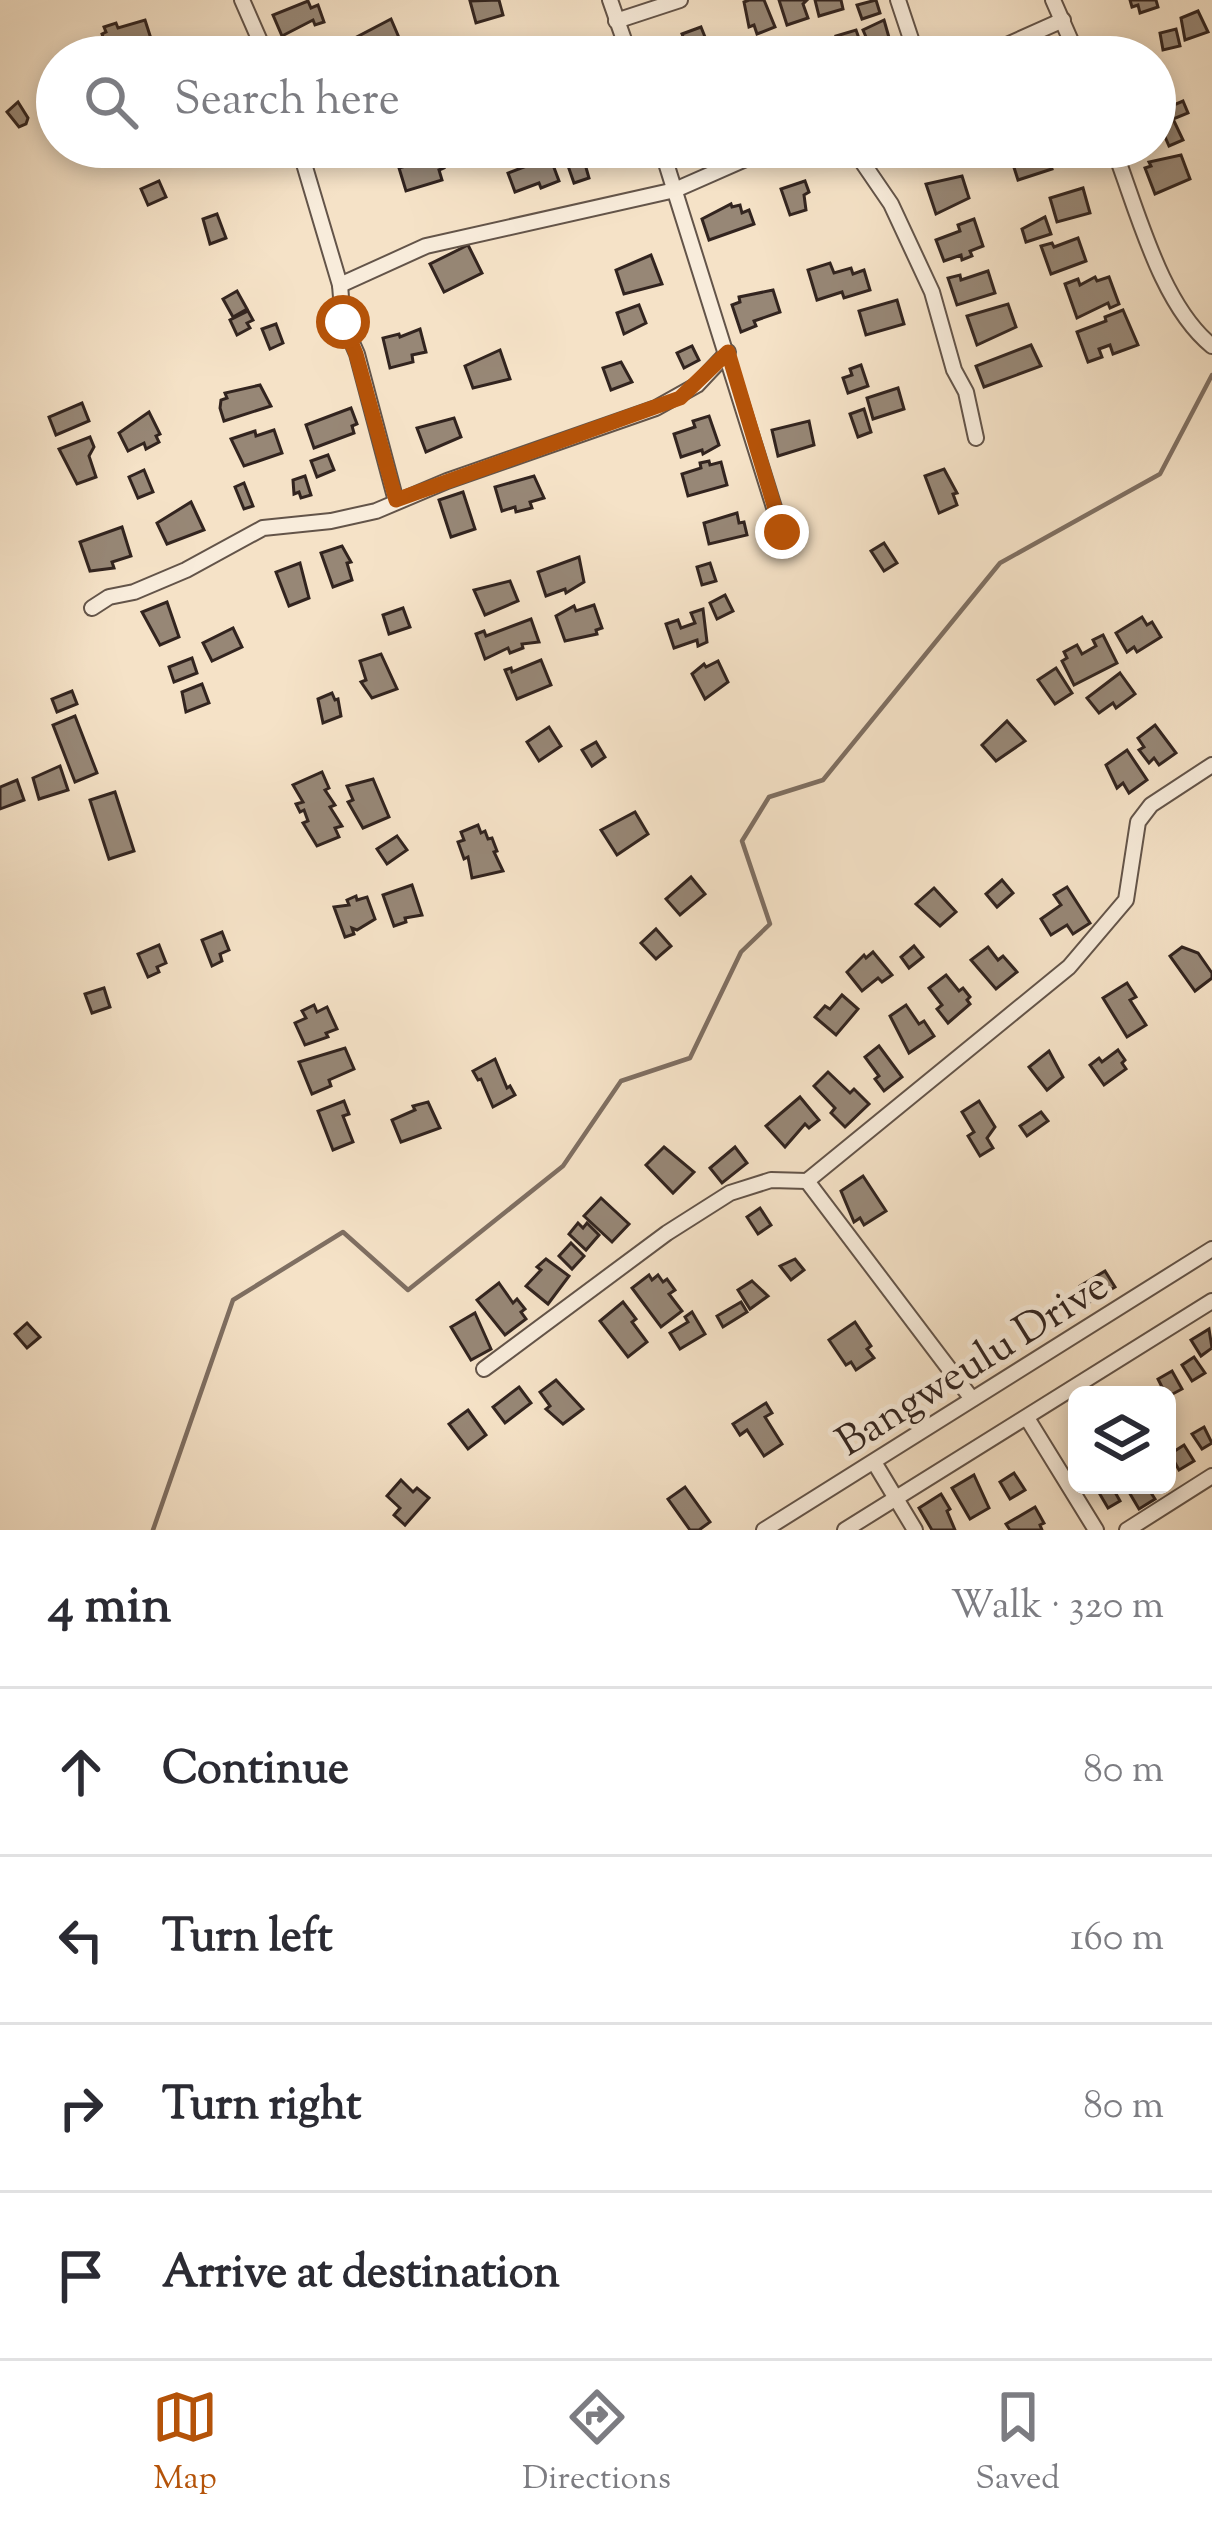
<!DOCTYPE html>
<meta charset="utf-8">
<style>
body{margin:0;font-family:"Sorts Mill Goudy",serif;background:#f7f7f7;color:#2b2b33}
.controls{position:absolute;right:36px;bottom:36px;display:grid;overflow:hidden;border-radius:18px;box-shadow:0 6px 18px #0003}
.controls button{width:108px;height:108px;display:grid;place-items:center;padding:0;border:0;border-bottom:3px solid #e1e1e2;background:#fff;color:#2b2b33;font:60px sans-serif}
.stop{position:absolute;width:36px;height:36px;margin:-27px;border:9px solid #b45309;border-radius:50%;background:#fff}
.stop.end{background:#b45309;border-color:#fff;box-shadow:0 3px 12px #0008}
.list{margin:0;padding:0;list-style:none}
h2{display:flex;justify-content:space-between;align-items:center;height:156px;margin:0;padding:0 48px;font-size:51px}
h2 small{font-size:39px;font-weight:400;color:#7c7c81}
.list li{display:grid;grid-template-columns:78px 1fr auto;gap:36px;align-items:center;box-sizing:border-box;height:168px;padding:0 48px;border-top:3px solid #e1e1e2}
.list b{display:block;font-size:45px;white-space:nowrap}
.list em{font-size:39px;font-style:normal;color:#7c7c81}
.icon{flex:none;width:66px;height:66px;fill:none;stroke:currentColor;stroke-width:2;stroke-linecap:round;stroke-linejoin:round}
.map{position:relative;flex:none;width:1212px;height:1530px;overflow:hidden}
.search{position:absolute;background:#fff;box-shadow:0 6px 18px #0003;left:36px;right:36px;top:36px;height:132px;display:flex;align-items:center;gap:30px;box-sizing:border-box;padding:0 42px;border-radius:66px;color:#7c7c81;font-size:45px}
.sheet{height:828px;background:#fff}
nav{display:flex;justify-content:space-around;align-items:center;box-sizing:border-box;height:168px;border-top:3px solid #e1e1e2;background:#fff;font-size:33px;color:#7c7c81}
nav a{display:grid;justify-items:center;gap:6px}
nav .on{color:#b45309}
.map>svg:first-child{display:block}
</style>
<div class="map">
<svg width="1212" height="1530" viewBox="0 0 1212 1530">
<rect width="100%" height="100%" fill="#f5e2c7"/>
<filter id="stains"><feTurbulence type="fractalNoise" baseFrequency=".00167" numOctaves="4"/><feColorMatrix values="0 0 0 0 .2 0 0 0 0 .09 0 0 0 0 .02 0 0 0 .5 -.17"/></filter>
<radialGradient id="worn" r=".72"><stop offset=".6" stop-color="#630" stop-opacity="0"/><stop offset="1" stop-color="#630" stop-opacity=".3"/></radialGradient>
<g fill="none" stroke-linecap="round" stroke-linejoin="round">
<!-- stream -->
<path stroke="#7f6f62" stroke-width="4.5" d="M153,1530L233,1300L343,1232L408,1290L563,1166L621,1081L690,1058L741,952L770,924L742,841L769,797L823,780L1000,563L1160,474L1212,375"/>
</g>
<!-- building -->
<g fill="#978776" stroke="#32241f" stroke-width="3">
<path d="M499,0L503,15L476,23L470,1Z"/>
<path d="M749,0H764L775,27L757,34L754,25L749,27L744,2Z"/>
<path d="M779,0H807L803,4L808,18L787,25Z"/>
<path d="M815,0H841L843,9L819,16Z"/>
<path d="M876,0L880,13L862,19L857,5Z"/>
<path d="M1130,0H1156L1158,7L1140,13L1138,5L1132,7Z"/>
<path d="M308,1L311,8L318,5L324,22L315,25L313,20L282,36L273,15Z"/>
<path d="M1198,11L1208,32L1185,40L1181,18Z"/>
<path d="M391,19L403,47L383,56L381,50L361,57L353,39Z"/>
<path d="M145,20L153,45L124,57H109L102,34L106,32L104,27L116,23L118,28Z"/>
<path d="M884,20L890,41L870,46L863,30Z"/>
<path d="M701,27L713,57H691L682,34Z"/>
<path d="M1176,29L1180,46L1163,50L1160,33Z"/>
<path d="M856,30L861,44L841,50L836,36Z"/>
<path d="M739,41L744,57H722L719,46Z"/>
<path d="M221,42L227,57H183L182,56Z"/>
<path d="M1183,101L1188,113L1173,119L1183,140L1169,146L1159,123L1155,125V113Z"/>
<path d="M18,102L28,118L26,124L19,127L7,112Z"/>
<path d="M1045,148L1052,169L1018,180L1010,155L1019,152L1020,156Z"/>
<path d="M438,150L444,168L439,170L442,180L406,191L399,168L422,161L420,155Z"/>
<path d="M1181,155L1190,179L1155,194L1145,168L1151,166L1149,162Z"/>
<path d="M550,157L559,181L541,188L539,183L515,192L508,173Z"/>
<path d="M583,157L589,178L574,183L567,163Z"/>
<path d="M962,176L969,198L936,214L926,184Z"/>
<path d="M159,181L166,197L148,205L141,189Z"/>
<path d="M805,181L809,192L804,195L806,210L790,215L781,189Z"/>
<path d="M1083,188L1090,213L1057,222L1050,198Z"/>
<path d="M731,204L732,207L740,205L742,213L749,210L754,224L709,240L702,219Z"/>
<path d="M217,214L226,238L210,244L203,219Z"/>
<path d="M1045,217L1051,234L1026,242L1022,229Z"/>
<path d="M974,219L983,246L970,251L972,256L962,260L961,255L944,261L936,240L960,231L958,225Z"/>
<path d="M1078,238L1086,261L1051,274L1041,246L1052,243L1054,247Z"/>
<path d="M468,245L482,273L444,292L430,264Z"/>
<path d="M651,255L662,284L624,294L616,270Z"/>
<path d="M830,263L834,273L851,268L853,274L864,270L870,290L844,298L842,292L817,300L808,270Z"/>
<path d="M988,271L995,293L957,305L948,278L960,275L961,280Z"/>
<path d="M1095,277L1097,281L1109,277L1119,304L1110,308L1108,303L1077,318L1065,284L1078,279L1080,285Z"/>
<path d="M773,290L780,312L754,321L756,326L741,332L732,305L740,302L739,297Z"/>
<path d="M237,291L247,309L233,317L223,299Z"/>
<path d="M897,300L904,324L866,335L859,311Z"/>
<path d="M1008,304L1016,327L977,345L967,316Z"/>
<path d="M639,305L646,323L624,334L617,313Z"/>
<path d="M1123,310L1138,345L1113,354L1110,345L1099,349L1102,357L1088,362L1077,332L1106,321L1105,317Z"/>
<path d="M248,311L253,320L247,323L250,328L237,335L230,320Z"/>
<path d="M276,324L283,343L270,349L262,329Z"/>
<path d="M420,329L426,352L412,355L413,362L390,368L383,338L399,334L400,337Z"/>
<path d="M1031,345L1041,366L984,387L976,366Z"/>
<path d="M692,346L699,360L684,368L677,353Z"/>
<path d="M500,350L510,379L473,388L465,366Z"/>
<path d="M621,362L632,382L611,390L603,368Z"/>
<path d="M861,365L868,386L848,393L843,378L852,375L850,369Z"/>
<path d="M260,385L271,406L224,421L220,408L221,400L227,398L225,393Z"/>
<path d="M898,388L904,409L873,419L867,398Z"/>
<path d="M82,403L89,421L56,435L49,417Z"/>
<path d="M351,408L357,424L352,426L354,433L314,448L306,425Z"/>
<path d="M864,409L871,432L858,437L850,414Z"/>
<path d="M149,412L160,434L156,436L159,442L146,449L144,443L128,451L119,433Z"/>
<path d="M709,416L719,445L703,454L702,450L681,457L674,434L695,427L693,421Z"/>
<path d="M454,418L461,437L426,452L417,428Z"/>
<path d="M809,421L814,445L778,456L772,430Z"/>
<path d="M274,430L282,453L244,466L231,439L255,431L256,436Z"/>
<path d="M90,437L94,447L89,456L96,477L77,484L59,449Z"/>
<path d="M328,455L334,470L317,477L311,461Z"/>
<path d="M709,461L710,465L721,462L727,485L688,496L682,474L701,468L700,463Z"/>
<path d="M944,469L957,493L953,494L957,505L939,513L925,476Z"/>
<path d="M144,470L153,492L138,498L129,477Z"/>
<path d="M305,476L311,495L301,498L299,492L294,494L293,480Z"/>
<path d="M534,476L544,498L530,502L532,508L516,512L515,507L502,511L495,487Z"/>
<path d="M244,483L253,506L244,509L235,487Z"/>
<path d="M463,492L475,529L451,537L439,500Z"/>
<path d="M191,502L204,530L167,544L157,523Z"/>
<path d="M737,513L739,523L744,522L747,535L709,544L704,523Z"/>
<path d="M122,527L131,556L112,562L114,568L90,571L80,542Z"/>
<path d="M884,543L897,563L884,571L871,551Z"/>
<path d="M342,546L351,562L347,563L352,580L333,587L321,553Z"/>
<path d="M579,557L584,582L566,593L565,589L546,596L538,572Z"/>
<path d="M300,563L309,598L289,606L276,572Z"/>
<path d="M710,563L716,581L702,585L697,567Z"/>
<path d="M510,581L518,601L485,615L474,590Z"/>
<path d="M725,595L733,611L717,619L710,603Z"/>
<path d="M167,602L179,637L160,645L142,612Z"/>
<path d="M594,605L602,628L596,630L597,634L565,641L556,616L574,606L576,611Z"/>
<path d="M403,608L410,627L389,634L383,615Z"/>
<path d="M703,609L707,642L698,646L697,640L674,648L666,624L678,620L681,628L695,623L691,613Z"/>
<path d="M1142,617L1147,625L1152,622L1161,637L1137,652L1134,647L1127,652L1116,633Z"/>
<path d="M531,619L539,642L522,644L523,648L510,653L508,648L485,659L476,634L484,631L486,636Z"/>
<path d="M233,628L242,647L212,661L203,643Z"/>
<path d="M1103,635L1117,663L1074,685L1062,661L1067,658L1064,652L1077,645L1082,654L1096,646L1093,640Z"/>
<path d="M381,654L397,689L372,698L361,682L366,680L360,661Z"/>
<path d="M192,658L197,673L174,682L169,667Z"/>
<path d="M541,660L551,685L517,699L505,670L511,668L512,672Z"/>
<path d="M718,661L728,682L705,699L692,674L704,664L706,667Z"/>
<path d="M1056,668L1072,693L1055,704L1038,680Z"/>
<path d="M1120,673L1135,694L1116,708L1113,703L1099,713L1087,698Z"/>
<path d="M202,684L209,703L186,712L182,692Z"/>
<path d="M72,691L77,704L57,712L52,699Z"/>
<path d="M332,693L335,700L338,699L341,716L323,723L318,699Z"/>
<path d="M75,716L97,773L75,782L53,725Z"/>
<path d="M1007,721L1025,741L996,761L982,745Z"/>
<path d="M1155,725L1176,753L1159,765L1154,758L1149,763L1139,750L1144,747L1138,738Z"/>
<path d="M549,727L561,746L539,761L527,742Z"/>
<path d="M596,742L605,757L592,766L582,750Z"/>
<path d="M1127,750L1147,780L1129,793L1123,783L1117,788L1106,765Z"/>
<path d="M60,766L68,790L39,799L33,778Z"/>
<path d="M322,772L329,788L325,790L335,805L330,807L342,826L335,828L339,837L317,846L303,823L308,821L304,810L300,812L296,804L303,802L293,785Z"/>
<path d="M373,779L389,817L363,828L348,802L353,800L347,786Z"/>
<path d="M17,780L24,800L0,809V787Z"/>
<path d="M115,792L134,851L109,859L90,800Z"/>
<path d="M635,812L648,834L617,855L601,830Z"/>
<path d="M478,825L481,833L485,831L488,839L492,838L497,851L494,852L503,871L472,878L468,857L464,859L458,842L464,840L461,832Z"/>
<path d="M397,836L407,850L387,864L377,849Z"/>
<path d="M691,877L705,894L680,915L666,899Z"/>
<path d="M1002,880L1013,893L997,907L986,894Z"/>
<path d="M412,885L422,915L405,918L406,922L394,926L383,895Z"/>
<path d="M1067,887L1090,923L1073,934L1067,925L1051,935L1041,919L1061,905L1054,895Z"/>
<path d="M934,888L956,912L940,926L916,904Z"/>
<path d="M356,896L357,900L367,897L375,919L357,930L352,928L354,934L345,937L334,907L349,905L347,900Z"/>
<path d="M656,929L671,946L656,959L641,943Z"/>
<path d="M222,932L229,950L220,954L222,961L212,966L202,940Z"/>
<path d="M159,945L166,963L157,967L159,972L148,977L138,954Z"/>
<path d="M914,946L923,957L909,968L901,957Z"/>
<path d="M988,947L998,960L1003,956L1017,972L996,989L971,960Z"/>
<path d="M1182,947L1198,953L1212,973V978L1195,991L1170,956Z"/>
<path d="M873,952L892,975L882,982L878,978L862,991L847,972L864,955L866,958Z"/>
<path d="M946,975L959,991L963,988L970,997L967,1000L970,1004L948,1023L937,1009L942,1005L929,988Z"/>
<path d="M1127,983L1136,997L1130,1000L1146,1025L1127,1037L1103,998Z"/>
<path d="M104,988L110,1007L92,1013L85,994Z"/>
<path d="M842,995L858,1009L836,1035L815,1017L825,1006L830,1009Z"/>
<path d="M314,1005L317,1012L327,1007L337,1029L326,1033L328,1037L305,1045L295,1023L306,1018L302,1011Z"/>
<path d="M906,1005L919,1024L924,1021L934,1036L909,1053L890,1016Z"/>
<path d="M879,1046L902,1077L884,1091L875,1079L879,1076L865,1057Z"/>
<path d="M345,1048L354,1069L329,1080L331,1086L312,1094L299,1062Z"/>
<path d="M1118,1050L1125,1060L1122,1063L1126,1069L1104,1085L1090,1065L1099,1058L1102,1062Z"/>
<path d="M1049,1051L1063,1077L1047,1090L1029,1067Z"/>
<path d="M495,1059L507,1088L510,1086L515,1095L493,1107L481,1079L478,1080L473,1071Z"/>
<path d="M828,1072L850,1093L854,1089L869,1104L845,1127L831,1113L835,1108L814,1086Z"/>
<path d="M800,1097L819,1120L809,1128L805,1124L785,1147L766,1126Z"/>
<path d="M344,1101L349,1114L343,1116L353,1142L333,1150L318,1111Z"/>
<path d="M979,1101L995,1127L987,1138L993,1148L980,1156L968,1136L974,1132L962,1112Z"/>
<path d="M428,1102L440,1128L401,1142L392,1120L415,1110L413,1106Z"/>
<path d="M1041,1112L1048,1121L1027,1136L1020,1126Z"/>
<path d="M664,1147L694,1172L673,1193L646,1165Z"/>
<path d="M735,1147L747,1163L722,1183L710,1168Z"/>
<path d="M863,1176L886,1211L864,1225L860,1218L854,1222L841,1191Z"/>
<path d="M601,1198L629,1224L612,1242L584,1216Z"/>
<path d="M760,1208L771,1225L758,1234L747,1217Z"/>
<path d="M578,1223L583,1228L587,1223L599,1235L586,1250L569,1234Z"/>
<path d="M571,1243L584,1256L572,1269L559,1256Z"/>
<path d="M546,1259L569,1276L548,1304L526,1286L541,1270L537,1267Z"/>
<path d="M795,1259L804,1270L791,1280L780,1266Z"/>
<path d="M1105,1271L1115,1287L1090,1302L1080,1286Z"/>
<path d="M649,1275L652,1280L658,1275L663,1282L667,1279L675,1290L669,1294L682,1311L661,1327L632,1288Z"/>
<path d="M752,1281L768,1296L750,1309L738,1290Z"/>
<path d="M499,1283L513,1303L517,1299L525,1309L521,1312L526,1319L505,1335L477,1300Z"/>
<path d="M623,1302L636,1319L632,1322L647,1342L628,1357L600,1321Z"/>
<path d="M741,1302L747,1312L723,1327L717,1316Z"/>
<path d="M692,1312L705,1334L680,1349L670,1333L688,1322L685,1317Z"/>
<path d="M475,1313L491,1349L471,1360L451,1327Z"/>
<path d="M855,1322L871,1346L867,1349L874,1358L856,1370L851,1362L846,1365L829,1340Z"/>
<path d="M27,1323L40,1337L27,1348L15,1334Z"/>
<path d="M1209,1329L1212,1348L1201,1356L1191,1340Z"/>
<path d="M1194,1357L1205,1373L1192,1381L1182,1365Z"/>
<path d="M1172,1371L1182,1389L1167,1397L1160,1395L1157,1389L1162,1387L1158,1379Z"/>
<path d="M556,1380L583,1409L563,1424L546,1409L550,1406L540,1392Z"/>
<path d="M519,1387L531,1403L505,1423L493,1407Z"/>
<path d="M766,1403L772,1413L765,1417L782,1444L764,1456L747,1430L740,1435L733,1424Z"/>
<path d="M468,1410L486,1435L468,1449L449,1424Z"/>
<path d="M1204,1427L1212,1443L1202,1449L1192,1434Z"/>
<path d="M1184,1445L1194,1461L1179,1470L1170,1454Z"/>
<path d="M1014,1473L1025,1490L1010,1499L1000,1482Z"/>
<path d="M974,1475L989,1508L970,1519L952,1488Z"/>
<path d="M401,1480L413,1492L417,1488L429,1498L405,1525L394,1515L400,1508L387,1496Z"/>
<path d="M1111,1485L1120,1501L1108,1508L1098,1491Z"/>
<path d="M1146,1485L1155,1499L1139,1509L1126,1487Z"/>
<path d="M685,1487L710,1522L699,1530H690L668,1499Z"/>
<path d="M941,1494L950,1509L947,1511L955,1530H932L919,1508Z"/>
<path d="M1035,1507L1044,1523L1040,1525L1042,1530H1010L1006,1524Z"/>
</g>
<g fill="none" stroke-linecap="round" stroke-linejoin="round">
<!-- minor casing -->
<g stroke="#635449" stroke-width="18">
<g id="minor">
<path d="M242,0L267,57"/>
<path d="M610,0L630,57"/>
<path d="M898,0L917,57"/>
<path d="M1053,0L1078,57"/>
<path d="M616,21L680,0"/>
<path d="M980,57L1063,20"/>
<path d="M299,147L340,285L343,322L357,354L396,501"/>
<path d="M661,147L782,533"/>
<path d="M852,147L891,204L932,292L954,370L966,392L976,438"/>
<path d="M1113,147C1137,208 1160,304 1212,346"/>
<path d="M340,285L426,246L675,190L773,147"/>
<path d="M92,608L109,597L134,592L186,570L263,528L331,521L376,511L447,481L656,408L697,385L728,352"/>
<path d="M807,1181L972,1399"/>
<path d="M484,1369L667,1233L730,1193L771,1180L807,1181L1069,967L1126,900L1138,822L1151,805L1212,765"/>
<path d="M1027,1418L1096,1530"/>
<path d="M874,1462L915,1530"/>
<path d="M764,1530L1212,1249"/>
<path d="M845,1530L1212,1301"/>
<path d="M1127,1530L1212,1476"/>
</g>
</g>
<!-- minor -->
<use href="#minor" stroke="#f8ecdb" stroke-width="14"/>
</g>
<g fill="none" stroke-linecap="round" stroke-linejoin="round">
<!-- route -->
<path stroke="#b45309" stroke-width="15" d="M343,322L356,354L396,500L680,398L728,352L782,532"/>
</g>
<g text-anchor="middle" stroke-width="10" stroke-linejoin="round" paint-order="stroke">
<!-- street labels -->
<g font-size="42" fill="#32241f" stroke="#f8ecdb">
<text transform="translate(971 1362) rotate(-32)" y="15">Bangweulu Drive</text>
</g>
</g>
<rect width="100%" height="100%" filter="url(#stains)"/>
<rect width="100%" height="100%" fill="url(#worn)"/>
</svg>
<div class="controls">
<button><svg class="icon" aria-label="layers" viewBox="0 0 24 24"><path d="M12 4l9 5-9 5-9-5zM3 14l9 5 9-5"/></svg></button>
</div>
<div class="stop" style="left:343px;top:322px"></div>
<div class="stop end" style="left:782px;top:532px"></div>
<div class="search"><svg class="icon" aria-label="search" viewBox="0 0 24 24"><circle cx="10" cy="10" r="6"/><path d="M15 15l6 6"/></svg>Search here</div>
</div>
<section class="sheet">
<h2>4 min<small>Walk · 320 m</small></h2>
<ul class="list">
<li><svg class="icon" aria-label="ahead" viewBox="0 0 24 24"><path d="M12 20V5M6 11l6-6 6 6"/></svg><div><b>Continue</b></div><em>80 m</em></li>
<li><svg class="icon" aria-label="left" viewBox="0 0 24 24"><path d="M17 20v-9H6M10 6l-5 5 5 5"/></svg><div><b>Turn left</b></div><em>160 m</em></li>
<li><svg class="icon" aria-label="right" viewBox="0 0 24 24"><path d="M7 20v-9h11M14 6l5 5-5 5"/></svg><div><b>Turn right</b></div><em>80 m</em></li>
<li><svg class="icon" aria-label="arrive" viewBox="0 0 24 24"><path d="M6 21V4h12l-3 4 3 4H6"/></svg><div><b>Arrive at destination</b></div></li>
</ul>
</section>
<nav>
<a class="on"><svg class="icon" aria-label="map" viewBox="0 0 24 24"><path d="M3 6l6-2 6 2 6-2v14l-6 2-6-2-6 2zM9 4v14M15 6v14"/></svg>Map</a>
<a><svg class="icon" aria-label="directions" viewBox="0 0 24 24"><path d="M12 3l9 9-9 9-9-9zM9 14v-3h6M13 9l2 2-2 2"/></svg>Directions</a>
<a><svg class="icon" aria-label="saved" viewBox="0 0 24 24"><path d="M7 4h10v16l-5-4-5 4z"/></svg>Saved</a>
</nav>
